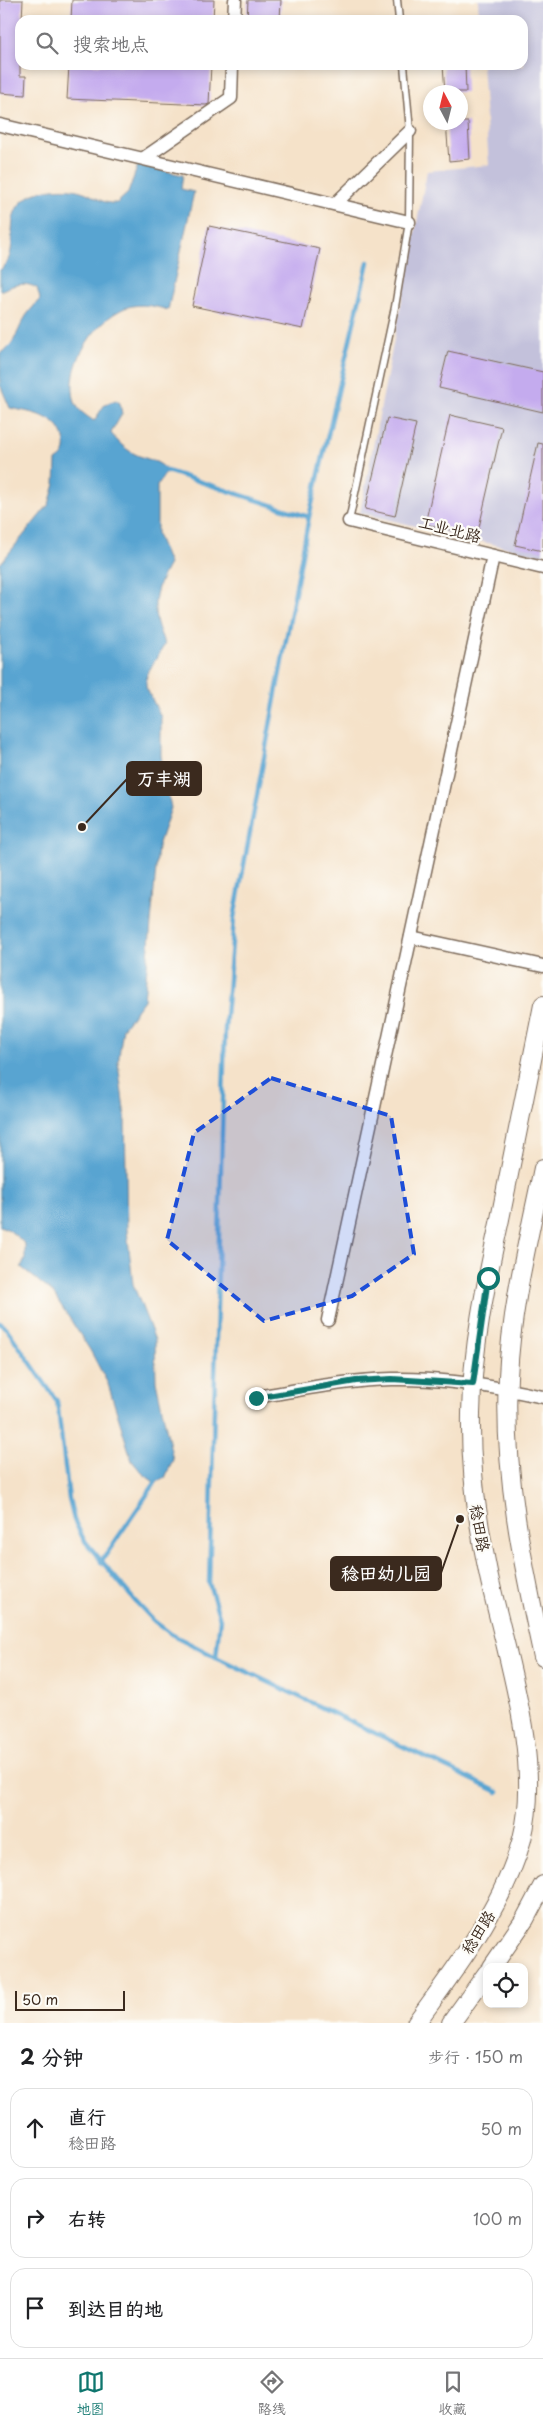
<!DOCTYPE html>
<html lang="zh">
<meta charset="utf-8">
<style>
body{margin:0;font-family:"Playpen Sans","LXGW WenKai TC",sans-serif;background:#f6f6f6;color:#202124}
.controls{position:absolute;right:15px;bottom:15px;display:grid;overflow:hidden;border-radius:10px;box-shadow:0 2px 8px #0003}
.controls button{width:45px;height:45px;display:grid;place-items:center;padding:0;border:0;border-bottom:1px solid #e0e0e0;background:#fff;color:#202124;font:25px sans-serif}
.compass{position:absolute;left:423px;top:85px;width:45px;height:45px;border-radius:50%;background:#fff;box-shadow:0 2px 8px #0003;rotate:353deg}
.scale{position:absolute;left:15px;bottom:12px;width:110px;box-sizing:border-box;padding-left:5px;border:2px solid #3b2a1e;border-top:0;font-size:14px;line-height:18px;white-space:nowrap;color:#3b2a1e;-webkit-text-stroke:4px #fdfcf7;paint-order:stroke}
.stop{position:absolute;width:15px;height:15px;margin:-11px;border:4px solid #0f766e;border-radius:50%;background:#fff}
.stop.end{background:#0f766e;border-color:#fff;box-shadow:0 1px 5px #0008}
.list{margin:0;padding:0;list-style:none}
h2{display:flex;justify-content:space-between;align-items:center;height:65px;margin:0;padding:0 20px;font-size:21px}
h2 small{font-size:16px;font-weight:400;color:#757577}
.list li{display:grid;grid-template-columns:32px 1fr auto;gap:15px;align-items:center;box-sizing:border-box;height:80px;margin:0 10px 10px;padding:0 10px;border:1px solid #e0e0e0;border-radius:15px}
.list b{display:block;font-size:19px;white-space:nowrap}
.list p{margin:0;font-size:16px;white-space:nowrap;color:#757577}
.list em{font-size:16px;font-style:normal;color:#757577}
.icon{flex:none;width:28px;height:28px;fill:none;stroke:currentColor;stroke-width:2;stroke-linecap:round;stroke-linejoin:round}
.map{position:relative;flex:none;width:543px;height:2023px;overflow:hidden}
.search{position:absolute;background:#fff;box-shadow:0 2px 8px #0003;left:15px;right:15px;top:15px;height:55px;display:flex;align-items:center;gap:12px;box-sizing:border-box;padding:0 18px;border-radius:15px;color:#757577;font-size:19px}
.sheet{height:335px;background:#fff}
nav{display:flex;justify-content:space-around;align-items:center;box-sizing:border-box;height:70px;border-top:1px solid #e0e0e0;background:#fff;font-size:14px;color:#757577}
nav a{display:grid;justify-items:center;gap:2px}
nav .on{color:#0f766e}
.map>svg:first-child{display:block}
</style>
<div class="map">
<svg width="543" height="2023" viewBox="0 0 543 2023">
<rect width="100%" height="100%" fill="#fdfcf7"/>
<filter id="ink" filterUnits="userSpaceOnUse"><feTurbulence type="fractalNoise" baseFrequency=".02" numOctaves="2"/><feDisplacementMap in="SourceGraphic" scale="10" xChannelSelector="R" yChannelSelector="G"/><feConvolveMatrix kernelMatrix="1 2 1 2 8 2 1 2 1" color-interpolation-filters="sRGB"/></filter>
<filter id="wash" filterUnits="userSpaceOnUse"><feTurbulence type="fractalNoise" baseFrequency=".0096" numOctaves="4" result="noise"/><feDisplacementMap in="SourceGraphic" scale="20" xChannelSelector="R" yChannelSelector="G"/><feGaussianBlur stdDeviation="1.12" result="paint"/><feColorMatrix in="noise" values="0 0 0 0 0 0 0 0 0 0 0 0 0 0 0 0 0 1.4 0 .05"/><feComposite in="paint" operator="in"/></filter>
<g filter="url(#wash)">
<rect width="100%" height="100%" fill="#f5e2c9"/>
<!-- industrial -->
<path fill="#c3c1db" d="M478,0H543V556L360,513L427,171L489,165L482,65H523V20H479Z"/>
<!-- water -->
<path fill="#59a4d1" stroke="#4a6778" d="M138,165L183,175L181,189L194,192L168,310C152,305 134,302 119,311C91,326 65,369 75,402C78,411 87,416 94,421L105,404L116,400L120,403L122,414L111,433C118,442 125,449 135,454C147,460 160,460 167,471L157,486V534L169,564C152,593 150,613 165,644L147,674L146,687L161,717V756L171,808L158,846L144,1000L123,1028L118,1063L125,1117L127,1230L133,1284L155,1340L156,1381L173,1460L165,1478L155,1483L142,1473L132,1461L108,1384L90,1350L53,1293L21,1267L25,1259V1244L9,1230L0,1226V564L49,504L55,484L56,461C62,457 66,453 65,445C63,416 33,413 10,408L0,385V353C14,346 16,334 23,321C27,313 34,306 40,299L37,288C24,281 13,285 0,291V270C20,254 6,228 17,208C28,189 62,185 81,191C95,195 102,205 117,203L128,193Z"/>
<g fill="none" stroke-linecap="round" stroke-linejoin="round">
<!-- stream -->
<g stroke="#59a4d1" stroke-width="4.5">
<path d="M167,471L309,517"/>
<path d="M0,1323L7,1329L57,1401L69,1499L74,1520L84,1540L135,1601L154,1621L171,1634L216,1657L498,1792"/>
<path d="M101,1562L155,1483"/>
<path d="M216,1657L220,1619L209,1583L225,1029L234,918L309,517L368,262"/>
</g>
</g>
<g id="blocks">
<!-- building -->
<g fill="#c4abee">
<path d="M0,0H23L22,20H20V76H26L25,95L0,93Z"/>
<path d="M72,0H214L213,20H71Z"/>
<path d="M248,0H281L280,20H247Z"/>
<path d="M69,65H211L209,104L206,105L67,99Z"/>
<path d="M443,65H465L466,92H445Z"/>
<path d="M446,122H468L470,159L449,161Z"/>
<path d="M209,226L320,249L303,329L192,306Z"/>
<path d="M448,351L543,372V412L439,388Z"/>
<path d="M450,415L502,427L477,536L425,524Z"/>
<path d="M387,418L416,424L395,516L365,509Z"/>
<path d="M538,443L543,444V551L515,545Z"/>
</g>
</g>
</g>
<g filter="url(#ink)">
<use href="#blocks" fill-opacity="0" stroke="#7c6a5a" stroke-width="1"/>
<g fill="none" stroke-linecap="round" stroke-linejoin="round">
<!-- lane casing -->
<g stroke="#7c6a5a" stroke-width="9">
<g id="lane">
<path d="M397,0L399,20"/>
<path d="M349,521L395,307L409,222L410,131L404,65"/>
</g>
</g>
<!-- street casing -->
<g stroke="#7c6a5a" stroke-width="15">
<g id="street">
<path d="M234,20L235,0"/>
<path d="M0,125L409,222"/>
<path d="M144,158L231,98L232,65"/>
<path d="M335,204L410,131"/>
<path d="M349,521L543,568"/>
<path d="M411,937L543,966"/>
<path d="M328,1320L493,556"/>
<path d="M256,1397C300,1390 346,1380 392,1379C443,1378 494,1386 543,1397"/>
</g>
</g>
<!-- secondary casing -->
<g stroke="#7c6a5a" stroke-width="20">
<g id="secondary">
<path d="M543,1168C529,1237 511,1307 508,1377C503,1473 523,1565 543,1657"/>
<path d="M492,1967L525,1919L543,1885"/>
<path d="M416,2023C457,1966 503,1908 522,1839C543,1759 505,1652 488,1572C477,1520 470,1467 471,1414C472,1348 486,1283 500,1219C514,1148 529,1076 543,1005"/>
<path d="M451,2023L487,1973"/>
</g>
</g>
<!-- lane -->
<use href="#lane" stroke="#fff" stroke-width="6"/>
<!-- street -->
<use href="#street" stroke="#fff" stroke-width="12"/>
<!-- secondary -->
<use href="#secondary" stroke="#fff" stroke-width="18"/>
</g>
</g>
<g fill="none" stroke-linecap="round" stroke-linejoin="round" filter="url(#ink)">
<!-- route -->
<path stroke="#0f766e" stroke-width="6" d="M256,1398L356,1381L392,1379L473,1384L488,1278"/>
</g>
<!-- marked area -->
<path fill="#1d4ed8" fill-opacity="0.2" stroke="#1d4ed8" stroke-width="4" stroke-dasharray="10 6" stroke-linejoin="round" d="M271,1078L391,1116L414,1254L352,1296L264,1321L167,1240L194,1133Z"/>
<g text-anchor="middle" stroke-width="4.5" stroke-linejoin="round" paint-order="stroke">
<!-- street labels -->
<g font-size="16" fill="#3b2a1e" stroke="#fdfcf7">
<text transform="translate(450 529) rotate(14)" y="6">工业北路</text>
<text transform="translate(480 1528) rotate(80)" y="6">稔田路</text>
<text transform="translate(478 1932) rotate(-58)" y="6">稔田路</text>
</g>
</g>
<!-- callouts -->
<path fill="none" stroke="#3b2a1e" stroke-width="2" d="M82 827L127 779M460 1519L441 1573"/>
<g fill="#3b2a1e" stroke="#fdfcf7" stroke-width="2">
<circle cx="82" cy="827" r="5"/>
<circle cx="460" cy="1519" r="5"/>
</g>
<g fill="#3b2a1e" stroke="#3b2a1e" stroke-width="2">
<rect x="127" y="762" width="74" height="33" rx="5"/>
<rect x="331" y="1557" width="110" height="33" rx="5"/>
</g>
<g font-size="18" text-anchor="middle" font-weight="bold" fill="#fff">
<text x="164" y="785">万丰湖</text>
<text x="386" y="1580">稔田幼儿园</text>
</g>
</svg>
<div class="controls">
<button><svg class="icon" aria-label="locate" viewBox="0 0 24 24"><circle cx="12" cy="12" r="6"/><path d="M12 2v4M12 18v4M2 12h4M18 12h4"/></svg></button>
</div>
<svg class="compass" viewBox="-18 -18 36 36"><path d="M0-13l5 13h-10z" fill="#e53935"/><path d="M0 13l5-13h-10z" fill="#757577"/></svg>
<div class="scale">50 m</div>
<div class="stop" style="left:488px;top:1278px"></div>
<div class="stop end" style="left:256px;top:1398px"></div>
<div class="search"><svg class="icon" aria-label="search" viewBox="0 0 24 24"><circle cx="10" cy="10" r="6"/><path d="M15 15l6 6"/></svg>搜索地点</div>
</div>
<section class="sheet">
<h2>2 分钟<small>步行 · 150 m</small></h2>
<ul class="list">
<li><svg class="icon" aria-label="ahead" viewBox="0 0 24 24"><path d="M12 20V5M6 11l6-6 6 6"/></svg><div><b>直行</b><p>稔田路</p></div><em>50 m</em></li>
<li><svg class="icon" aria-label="right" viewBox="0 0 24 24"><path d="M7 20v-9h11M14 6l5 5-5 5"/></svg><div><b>右转</b></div><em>100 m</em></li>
<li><svg class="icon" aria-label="arrive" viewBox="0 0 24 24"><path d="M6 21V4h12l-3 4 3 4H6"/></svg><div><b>到达目的地</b></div></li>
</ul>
</section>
<nav>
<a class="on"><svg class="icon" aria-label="map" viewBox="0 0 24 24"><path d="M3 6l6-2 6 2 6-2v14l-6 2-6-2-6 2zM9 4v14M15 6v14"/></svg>地图</a>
<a><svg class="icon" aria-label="directions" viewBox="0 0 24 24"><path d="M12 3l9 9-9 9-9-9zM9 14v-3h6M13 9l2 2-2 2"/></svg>路线</a>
<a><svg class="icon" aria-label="saved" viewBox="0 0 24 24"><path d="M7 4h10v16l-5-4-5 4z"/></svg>收藏</a>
</nav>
